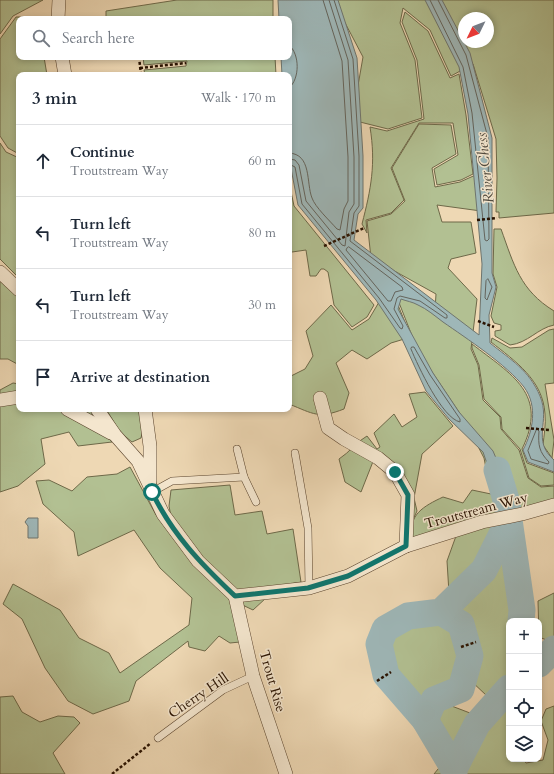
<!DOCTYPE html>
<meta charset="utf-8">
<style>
body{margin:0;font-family:Cardo,serif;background:#f2f2f3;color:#1f2937}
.controls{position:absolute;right:12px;bottom:12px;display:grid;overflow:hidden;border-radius:8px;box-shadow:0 2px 6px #0003}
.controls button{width:36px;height:36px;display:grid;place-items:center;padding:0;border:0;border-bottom:1px solid #e0e1e3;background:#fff;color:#1f2937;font:20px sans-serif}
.compass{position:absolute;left:458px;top:12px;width:36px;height:36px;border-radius:50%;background:#fff;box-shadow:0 2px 6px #0003;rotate:227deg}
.stop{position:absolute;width:12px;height:12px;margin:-9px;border:3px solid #0f766e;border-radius:50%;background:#fff}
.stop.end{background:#0f766e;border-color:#fff;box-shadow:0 1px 4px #0008}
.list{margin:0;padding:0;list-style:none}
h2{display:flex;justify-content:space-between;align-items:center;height:52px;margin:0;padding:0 16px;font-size:17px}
h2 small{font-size:13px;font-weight:400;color:#747a83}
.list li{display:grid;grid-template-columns:26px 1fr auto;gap:12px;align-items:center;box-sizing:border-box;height:72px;padding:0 16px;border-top:1px solid #e0e1e3}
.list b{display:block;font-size:15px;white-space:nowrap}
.list p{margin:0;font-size:13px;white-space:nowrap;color:#747a83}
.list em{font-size:13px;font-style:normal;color:#747a83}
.icon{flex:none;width:22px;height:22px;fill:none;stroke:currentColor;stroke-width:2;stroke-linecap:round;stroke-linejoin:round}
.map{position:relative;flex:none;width:554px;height:774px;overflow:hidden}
.search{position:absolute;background:#fff;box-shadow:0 2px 6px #0003;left:16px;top:16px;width:276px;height:44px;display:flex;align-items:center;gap:10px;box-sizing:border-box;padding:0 14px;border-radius:8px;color:#747a83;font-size:15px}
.panel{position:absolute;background:#fff;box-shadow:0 2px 6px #0003;left:16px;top:72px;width:276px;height:340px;border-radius:8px}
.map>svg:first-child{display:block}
</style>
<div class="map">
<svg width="554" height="774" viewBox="0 0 554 774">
<rect width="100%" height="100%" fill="#eed8b4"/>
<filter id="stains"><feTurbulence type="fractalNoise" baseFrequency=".005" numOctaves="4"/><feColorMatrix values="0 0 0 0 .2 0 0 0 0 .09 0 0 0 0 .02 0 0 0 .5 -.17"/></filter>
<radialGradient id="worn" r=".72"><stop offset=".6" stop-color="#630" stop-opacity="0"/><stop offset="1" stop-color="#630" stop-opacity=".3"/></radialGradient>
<!-- green -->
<g fill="#b2c092" stroke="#6e6949" fill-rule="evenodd">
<path d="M0,0H43L13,16L0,34Z"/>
<path d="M177,0H273V19H106V11Z"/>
<path d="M333,0H554V213L499,218V212H496L497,178L496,139L473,64L451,76L430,30L403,8L400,23L415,60L422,118L388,129L352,120L363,57ZM464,18H488V42H464Z"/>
<path d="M405,12L428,31L450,78L459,74L466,115L473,174L461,180L437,185L434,169L458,155L453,123H419L391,168L404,200L391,213L366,220L367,233L362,224C371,189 376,164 370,127L387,131L424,119L417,60L402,22Z"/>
<path d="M16,17H26L28,19H19V57H44L47,75H19V154L8,148L0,136V39Z"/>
<path d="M143,57H275L276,75H145L144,70L186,66L187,61L144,65Z"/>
<path d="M419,124L451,125L456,154L432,168L435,187L460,182L480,173L481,211L437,205L442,222H471L476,253L451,259L448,268L477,299L471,349L478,365L483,400L500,417L501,429L519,450L528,478L541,487L554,486V499L413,538C407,515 424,506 443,497L463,503L472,490L491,494L484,458L465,421L418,351L396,295L435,310L436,294L371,258L367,221L391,214L405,201L392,168Z"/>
<path d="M0,143L6,152L19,158V278L0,259Z"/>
<path d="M289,182L294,206L374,305L367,317L352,327L334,305L328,272L324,269H321L316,276H310L306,250L292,252L289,251Z"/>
<path d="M494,229H501C514,265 520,290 554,311V325C538,328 528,343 510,345L495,336V331L501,330V325L494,323L491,316L497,287L493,274Z"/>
<path d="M0,279L19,297V365L8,359H0Z"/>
<path d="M382,297L396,300L411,337L391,343L367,359L352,350L336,363L349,393L344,409C318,419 314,414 289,404V377L305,369L313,356L306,331L331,305L352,330L369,319Z"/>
<path d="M554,329V383L545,384L554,440L552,458L543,445C544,435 546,424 545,414C543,380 515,361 491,342L492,338L510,348L522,347L549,330Z"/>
<path d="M472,344C512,375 549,394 522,449L527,463L554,473V485L541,486L529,478L520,449L502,429L501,417L484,399L479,365L472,348Z"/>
<path d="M13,383L19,384V409H89L112,442L78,446L69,432L41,439L45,464L18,486L0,492V390Z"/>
<path d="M425,392L453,426L422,454L414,498L417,511L409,528L410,494L374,459L361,492L345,482L339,459C350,452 356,442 367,436L377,449L380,447L374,433L394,414L402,427L417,417L409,394Z"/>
<path d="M106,409H140L143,429L141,438L132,442L120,432Z"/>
<path d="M130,467L156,515L175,537L169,506L171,490L230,485L235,515L262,511L267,534L293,529L301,582L279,586L253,610L230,599L240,642L230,643L219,636L205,651L189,647L188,641L136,681L129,701L93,714L68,701L45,668L22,619L3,604L13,584L60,610L79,638L109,653L120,673L189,625L192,598L160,568L134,530L78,556L74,532L43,504L36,481L49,480L72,491L87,477L117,474Z"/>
<path d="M498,523C505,556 512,588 512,621H509V759H523L526,763L543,760L548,740L541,721L546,709L554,706V774H434L451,753L432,721L449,705L470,713L487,696L469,679L477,651L466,619L450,609L447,561L456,536Z"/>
<path d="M554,593V643L539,637L538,601Z"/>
<path d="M438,617L458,629C462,649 469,675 448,687C435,695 430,692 420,706C400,687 382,663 389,634L412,620Z"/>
<path d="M13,696L22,712L40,722L58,716L74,717L80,723L53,753L65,774H0V697Z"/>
</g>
<!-- water -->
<g fill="#9eb7b8" stroke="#6f756e">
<path d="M278,0H338L357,58L363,156V208L358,214L354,240L479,335L482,264L468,114L459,67L425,0H442L470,53L492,138V273L496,287L489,315L490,343C511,360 529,370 540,396C551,422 531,440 554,460V472L528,462L523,450C533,431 538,406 524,387C507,365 466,338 443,322C435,316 427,309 418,305C413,302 406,301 401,299L398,309L433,373L459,412L493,451L504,477L512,503L502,507L483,452L449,419L426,391L402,339L376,300L298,205L289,158V75H282L281,57H289V19H279Z"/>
<path d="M28,518H38V538H28V526L25,522Z"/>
</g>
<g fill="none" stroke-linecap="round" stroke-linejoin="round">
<!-- shore -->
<g stroke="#64645c" stroke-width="1">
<path d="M430,0L463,67L472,113L485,240L487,241L489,239L488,138L466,55L438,0"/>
<path d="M289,45C300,54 300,79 289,88"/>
<path d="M289,153C312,154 306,183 312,198C315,207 330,221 337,229L340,230L344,209L348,201V157L342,61L323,0"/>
<path d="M289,159L295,160L299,165L306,201L342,245L345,246L349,212L354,204V157L348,60L329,0"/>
<path d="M289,164L295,167L302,204L379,298L400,328L402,329L403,326L394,309L397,298L400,296L420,301L445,318H447V315L350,241L354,213L359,206V156L353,59L334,0"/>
<path d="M349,247L402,287L403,290L395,292L391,301H388L346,250L347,248Z"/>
<path d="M488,279L492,287L487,300L485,298L486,281Z"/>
<path d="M412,347H414L430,375L460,419V422C442,418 418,366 411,349Z"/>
<path d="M537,429L539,431C538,445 539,452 549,462L548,464L531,459L528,451Z"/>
</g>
<!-- river -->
<g stroke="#9eb7b8" stroke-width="27">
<path d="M509,520L522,610L521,621"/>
<path d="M539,664L554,649"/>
<path d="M425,720L434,700L461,689L470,656L461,624L441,612"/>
<path d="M454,769L425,720L386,675L379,644L385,629L408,616L441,612L484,570L509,520L507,503L497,470"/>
<path d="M454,774V769L477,724L509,688"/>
</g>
<!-- lane casing -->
<g stroke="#5a442d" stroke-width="8">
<g id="lane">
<path d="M237,449L244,477L256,502"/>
<path d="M295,453L308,528L309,588"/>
<path d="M152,492L172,481L244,477"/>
<path d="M158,738L223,690L253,676"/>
</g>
</g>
<!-- street casing -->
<g stroke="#5a442d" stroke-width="14">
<g id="street">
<path d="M58,19L59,0"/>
<path d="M62,57L65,75"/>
<path d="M0,272L19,290"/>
<path d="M320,398L328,428L344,439L378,458L395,472L408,495L406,546"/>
<path d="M0,400L19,397"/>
<path d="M67,409L111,433"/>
<path d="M97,409L115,435L138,461L163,514L198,561L235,596L309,588L348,576L406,546L482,522L522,514L554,505"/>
<path d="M145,409L150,446V481"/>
<path d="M235,596L253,676L286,774"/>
</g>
</g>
<!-- path -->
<g stroke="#291200" stroke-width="2.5" stroke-dasharray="3 2" stroke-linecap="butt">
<path d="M126,57H138"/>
<path d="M139,57L141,75"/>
<path d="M140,68L186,63"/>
<path d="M477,220L497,218"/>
<path d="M324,246L364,228"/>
<path d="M478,321L494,327"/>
<path d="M526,428L549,430"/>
<path d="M461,647L476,642"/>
<path d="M377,681L391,672"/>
<path d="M112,774L151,743"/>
</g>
<!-- lane -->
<use href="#lane" stroke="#f4e6ce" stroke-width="7"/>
<!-- street -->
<use href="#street" stroke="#f4e6ce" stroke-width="13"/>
</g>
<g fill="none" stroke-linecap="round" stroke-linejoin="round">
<!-- route -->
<path stroke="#0f766e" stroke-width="5" d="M152,492C172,534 201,564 235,596L308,588L348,576L406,546L408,495L395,472"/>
</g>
<g text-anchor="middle" stroke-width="3" stroke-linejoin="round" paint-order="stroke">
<!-- street labels -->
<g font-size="14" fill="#291200" stroke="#f4e6ce">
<text transform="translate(476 510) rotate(-15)" y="5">Troutstream Way</text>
<text transform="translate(273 681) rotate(74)" y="5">Trout Rise</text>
<text transform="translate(198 695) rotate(-34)" y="5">Cherry Hill</text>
</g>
<!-- water labels -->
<g font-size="15" font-style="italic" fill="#524c40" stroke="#f4e6ce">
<text transform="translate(485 168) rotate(-96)" y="5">River Chess</text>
</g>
</g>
<rect width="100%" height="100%" filter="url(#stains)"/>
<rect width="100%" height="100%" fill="url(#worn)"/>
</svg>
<div class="controls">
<button>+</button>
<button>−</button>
<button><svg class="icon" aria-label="locate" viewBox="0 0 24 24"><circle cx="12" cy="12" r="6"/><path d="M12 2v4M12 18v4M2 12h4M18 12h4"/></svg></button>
<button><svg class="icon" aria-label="layers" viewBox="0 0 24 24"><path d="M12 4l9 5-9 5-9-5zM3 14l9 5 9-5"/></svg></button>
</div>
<svg class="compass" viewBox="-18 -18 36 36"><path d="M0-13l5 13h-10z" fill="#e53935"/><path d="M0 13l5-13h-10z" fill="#747a83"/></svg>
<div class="stop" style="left:152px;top:492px"></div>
<div class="stop end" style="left:395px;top:472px"></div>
<div class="search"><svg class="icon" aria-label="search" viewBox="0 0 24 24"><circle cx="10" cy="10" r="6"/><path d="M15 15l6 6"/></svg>Search here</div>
<section class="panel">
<h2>3 min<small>Walk · 170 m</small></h2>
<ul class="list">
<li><svg class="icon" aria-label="ahead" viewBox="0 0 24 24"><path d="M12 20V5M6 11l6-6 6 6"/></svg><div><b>Continue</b><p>Troutstream Way</p></div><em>60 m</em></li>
<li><svg class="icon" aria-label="left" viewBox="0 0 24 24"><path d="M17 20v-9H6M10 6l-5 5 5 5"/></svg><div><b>Turn left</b><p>Troutstream Way</p></div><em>80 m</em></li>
<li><svg class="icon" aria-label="left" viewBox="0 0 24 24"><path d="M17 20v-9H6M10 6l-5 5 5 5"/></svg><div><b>Turn left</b><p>Troutstream Way</p></div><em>30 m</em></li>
<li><svg class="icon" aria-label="arrive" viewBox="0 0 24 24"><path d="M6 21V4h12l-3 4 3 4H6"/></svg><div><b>Arrive at destination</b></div></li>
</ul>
</section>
</div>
